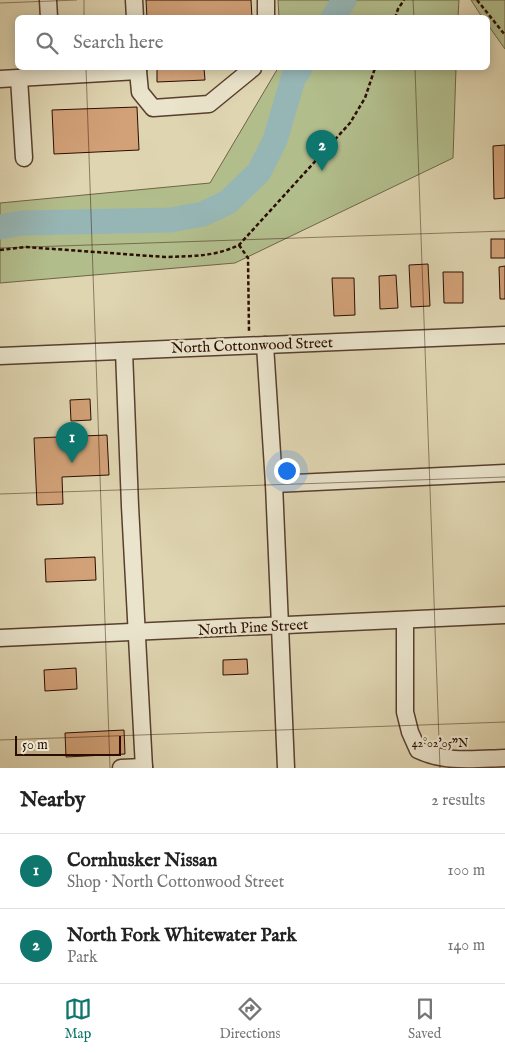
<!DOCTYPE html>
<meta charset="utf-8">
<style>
body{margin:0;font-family:"IM FELL English",serif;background:#f6f6f6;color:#222}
.scale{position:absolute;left:15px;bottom:12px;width:106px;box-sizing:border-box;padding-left:5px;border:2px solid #2b0d02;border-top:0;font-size:14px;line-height:18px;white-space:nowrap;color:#2b0d02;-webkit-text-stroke:4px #eae4cc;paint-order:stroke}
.you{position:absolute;left:286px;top:470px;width:18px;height:18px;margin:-12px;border:4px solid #fff;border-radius:50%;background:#1a73e8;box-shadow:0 0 0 8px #1a73e833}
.badge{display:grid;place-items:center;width:32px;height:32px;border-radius:50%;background:#0f766e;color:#fff;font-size:16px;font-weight:700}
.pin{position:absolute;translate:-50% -41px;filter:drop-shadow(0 1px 2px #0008)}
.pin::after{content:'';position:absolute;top:26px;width:18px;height:15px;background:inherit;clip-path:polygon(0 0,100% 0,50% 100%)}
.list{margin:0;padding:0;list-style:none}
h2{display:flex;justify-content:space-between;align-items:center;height:65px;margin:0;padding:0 20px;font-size:21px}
h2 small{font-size:16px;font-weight:400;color:#767676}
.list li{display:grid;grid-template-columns:32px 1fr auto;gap:15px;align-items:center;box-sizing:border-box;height:75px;padding:0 20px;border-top:1px solid #e0e0e0}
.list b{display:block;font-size:19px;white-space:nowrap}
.list p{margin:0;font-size:16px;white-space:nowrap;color:#767676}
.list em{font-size:16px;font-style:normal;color:#767676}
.icon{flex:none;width:28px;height:28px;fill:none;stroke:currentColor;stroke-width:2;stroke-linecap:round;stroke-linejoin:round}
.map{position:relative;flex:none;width:505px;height:768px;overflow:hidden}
.search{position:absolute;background:#fff;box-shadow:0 2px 12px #0003;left:15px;right:15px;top:15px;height:55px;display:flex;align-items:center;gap:12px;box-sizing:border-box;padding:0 18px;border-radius:8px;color:#767676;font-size:19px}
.sheet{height:215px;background:#fff}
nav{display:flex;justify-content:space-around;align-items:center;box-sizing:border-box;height:70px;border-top:1px solid #e0e0e0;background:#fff;font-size:14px;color:#767676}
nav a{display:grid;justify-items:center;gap:2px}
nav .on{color:#0f766e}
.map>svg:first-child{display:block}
</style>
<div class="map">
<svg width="505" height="768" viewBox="0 0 505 768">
<rect width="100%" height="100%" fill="#dfd5b1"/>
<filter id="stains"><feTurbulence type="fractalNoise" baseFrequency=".004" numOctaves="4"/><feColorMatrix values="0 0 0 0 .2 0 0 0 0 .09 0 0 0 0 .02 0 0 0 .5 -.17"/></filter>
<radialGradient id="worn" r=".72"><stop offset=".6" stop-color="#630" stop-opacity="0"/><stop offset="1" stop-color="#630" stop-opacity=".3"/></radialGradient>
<!-- green -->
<g fill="#b2bd8c" stroke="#6e6547">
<path d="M278,0H459L458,17H279Z"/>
<path d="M471,0H505V49L488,25V18L482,17Z"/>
<path d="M278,68H456L453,158L235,263L0,283V203L210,183Z"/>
</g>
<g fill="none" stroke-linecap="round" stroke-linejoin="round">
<!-- river -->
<g stroke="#96b6b5" stroke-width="25">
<path d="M333,18L344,0"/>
<path d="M0,227L22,223L171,220L203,214L228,202L259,172L275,140L293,79L300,68"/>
</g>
</g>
<!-- building -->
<g fill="#d2a178" stroke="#2b0d02">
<path d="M146,0H251L252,18H147Z"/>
<path d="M157,68H204L205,80L157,82Z"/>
<path d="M137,107L139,150L54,154L52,110Z"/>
<path d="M505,145V198L494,199L493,146Z"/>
<rect x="491" y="239" width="14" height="19"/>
<path d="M428,264L430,306L411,307L409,265Z"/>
<path d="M505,266V299H500L499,267Z"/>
<path d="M443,272H463V303H444Z"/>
<path d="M396,275L398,308L380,309L379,276Z"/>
<path d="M332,278H354L355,315L334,316Z"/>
<path d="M90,399L91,420L71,421L70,400Z"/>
<path d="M107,435L109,475L62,477L63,504L37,505L34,438Z"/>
<path d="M95,557L96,580L46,582L45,559Z"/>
<path d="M247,659L248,674L223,675V660Z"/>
<path d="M76,668L77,689L45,691L44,670Z"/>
<path d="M124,730L125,754L66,757L65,733Z"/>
</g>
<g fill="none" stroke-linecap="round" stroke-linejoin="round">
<!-- minor casing -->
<g stroke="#583f2e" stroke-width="19">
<g id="minor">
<path d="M48,0L49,18"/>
<path d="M134,0L135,18"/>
<path d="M266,0V18"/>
<path d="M138,71L140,92L153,108L209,104L253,68"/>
<path d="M19,78L24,158"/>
<path d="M0,79L138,71V68"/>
<path d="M265,345L274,484L286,768"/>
<path d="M124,351L130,506L144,768"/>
<path d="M0,356L505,335"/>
<path d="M274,484L505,473"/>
<path d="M405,620V712L410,732L418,750C445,763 475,759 505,758"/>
<path d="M0,638L505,615"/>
<path d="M121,768L144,767"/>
</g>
</g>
<!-- path -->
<g stroke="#2b0d02" stroke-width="2.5" stroke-dasharray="4 2.5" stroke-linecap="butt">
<path d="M477,0L505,35"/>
<path d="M395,18L398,9L404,0"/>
<path d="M239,245L248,258L249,331"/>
<path d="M0,250L26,247L165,257C192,256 214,257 239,245L350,123L365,98L375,68"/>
</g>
<!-- minor -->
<use href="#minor" stroke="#eae4cc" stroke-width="16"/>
</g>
<!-- ticks -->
<path fill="none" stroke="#2b0d02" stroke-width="1" stroke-opacity="0.45" d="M84,0V18M413,0L414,18M0,3L77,0M86,68L110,768M415,68L440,768M0,248L505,231M0,494L505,477M0,740L505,722"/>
<g text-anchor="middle" stroke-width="4.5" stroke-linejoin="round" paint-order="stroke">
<!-- street labels -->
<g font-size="15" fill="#2b0d02" stroke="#eae4cc">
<text transform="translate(252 345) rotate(-2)" y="5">North Cottonwood Street</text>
<text transform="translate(253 627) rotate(-3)" y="5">North Pine Street</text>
</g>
</g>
<g font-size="12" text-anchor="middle" fill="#2b0d02" stroke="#eae4cc" stroke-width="4.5" stroke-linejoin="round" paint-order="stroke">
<text x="440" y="747">42°02'05"N</text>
</g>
<rect width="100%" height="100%" filter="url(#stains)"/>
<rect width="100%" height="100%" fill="url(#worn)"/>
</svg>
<div class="scale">50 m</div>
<div class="you"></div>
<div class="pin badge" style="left:72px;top:463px">1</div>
<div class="pin badge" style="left:322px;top:171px">2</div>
<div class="search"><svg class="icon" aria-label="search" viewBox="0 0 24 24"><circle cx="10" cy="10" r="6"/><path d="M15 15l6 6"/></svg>Search here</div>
</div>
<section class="sheet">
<h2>Nearby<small>2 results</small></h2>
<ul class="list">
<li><span class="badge">1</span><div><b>Cornhusker Nissan</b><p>Shop · North Cottonwood Street</p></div><em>100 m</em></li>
<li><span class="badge">2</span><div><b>North Fork Whitewater Park</b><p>Park</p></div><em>140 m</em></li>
</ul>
</section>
<nav>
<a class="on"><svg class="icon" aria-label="map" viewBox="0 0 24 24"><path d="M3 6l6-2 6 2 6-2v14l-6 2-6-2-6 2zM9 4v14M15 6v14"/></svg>Map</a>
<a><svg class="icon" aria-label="directions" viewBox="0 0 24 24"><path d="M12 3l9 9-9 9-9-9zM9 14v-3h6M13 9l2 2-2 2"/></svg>Directions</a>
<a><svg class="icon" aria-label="saved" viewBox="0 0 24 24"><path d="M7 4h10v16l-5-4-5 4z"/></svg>Saved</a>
</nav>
